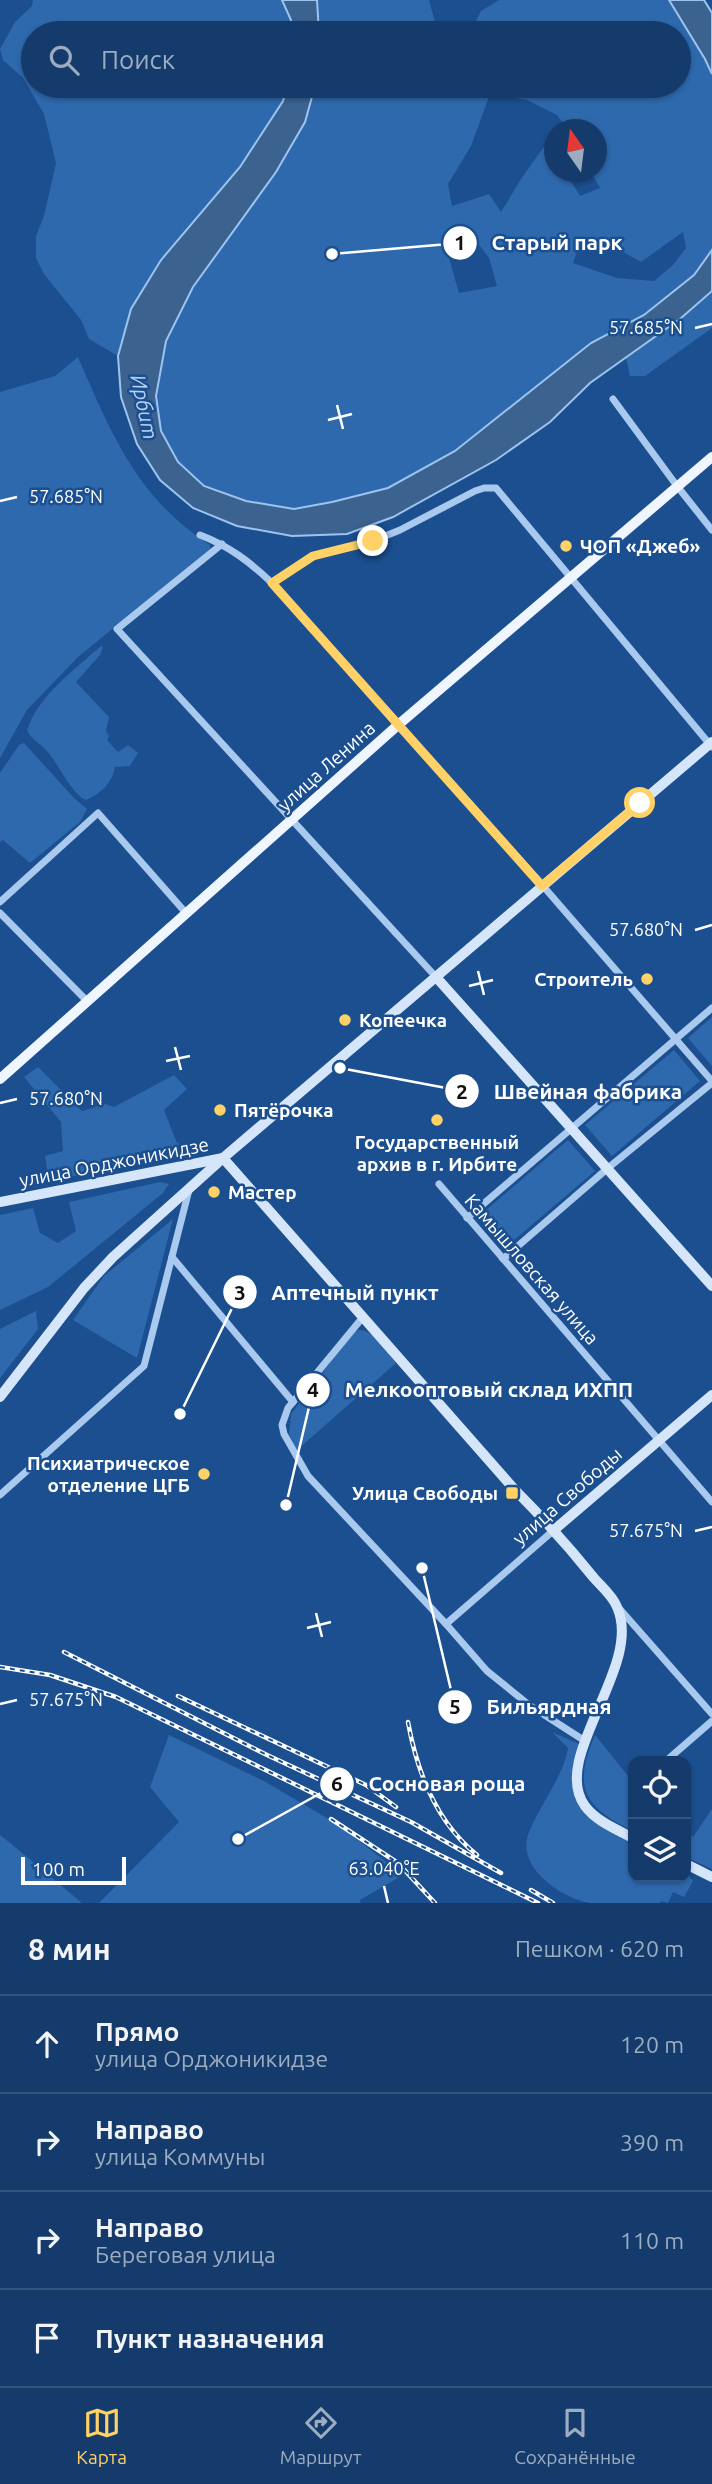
<!DOCTYPE html>
<html lang="ru">
<meta charset="utf-8">
<style>
body{margin:0;font-family:Ubuntu,sans-serif;background:#214673;color:#f1f3f6}
.controls{position:absolute;right:21px;bottom:21px;display:grid;overflow:hidden;border-radius:14px;box-shadow:0 2px 5px #0004}
.controls button{width:63px;height:63px;display:grid;place-items:center;padding:0;border:0;border-bottom:2px solid #33557e;background:#143b6b;color:#f1f3f6;font:35px sans-serif}
.compass{position:absolute;left:544px;top:119px;width:63px;height:63px;border-radius:50%;background:#143b6b;box-shadow:0 2px 5px #0004;rotate:346deg}
.scale{position:absolute;left:21px;bottom:18px;width:105px;box-sizing:border-box;padding-left:7px;border:4px solid #fff;border-top:0;font-size:19px;line-height:24px;white-space:nowrap;color:#fff;-webkit-text-stroke:5px #1b4f8f;paint-order:stroke}
.stop{position:absolute;width:21px;height:21px;margin:-16px;border:5px solid #ffd166;border-radius:50%;background:#fff}
.stop.end{background:#ffd166;border-color:#fff;box-shadow:0 2px 7px #0008}
.list{margin:0;padding:0;list-style:none}
h2{display:flex;justify-content:space-between;align-items:center;height:91px;margin:0;padding:0 28px;font-size:30px}
h2 small{font-size:23px;font-weight:400;color:#9dadc1}
.list li{display:grid;grid-template-columns:46px 1fr auto;gap:21px;align-items:center;box-sizing:border-box;height:98px;padding:0 28px;border-top:2px solid #33557e}
.list b{display:block;font-size:26px;white-space:nowrap}
.list p{margin:0;font-size:23px;white-space:nowrap;color:#9dadc1}
.list em{font-size:23px;font-style:normal;color:#9dadc1}
.icon{flex:none;width:38px;height:38px;fill:none;stroke:currentColor;stroke-width:2;stroke-linecap:round;stroke-linejoin:round}
.map{position:relative;flex:none;width:712px;height:1903px;overflow:hidden}
.search{position:absolute;background:#143b6b;box-shadow:0 2px 5px #0004;left:21px;right:21px;top:21px;height:77px;display:flex;align-items:center;gap:18px;box-sizing:border-box;padding:0 24px;border-radius:38px;color:#9dadc1;font-size:26px}
.sheet{height:483px;background:#143b6b}
nav{display:flex;justify-content:space-around;align-items:center;box-sizing:border-box;height:98px;border-top:2px solid #33557e;background:#143b6b;font-size:19px;color:#9dadc1}
nav a{display:grid;justify-items:center;gap:4px}
nav .on{color:#ffd166}
.map>svg:first-child{display:block}
</style>
<div class="map">
<svg width="712" height="1903" viewBox="0 0 712 1903">
<rect width="100%" height="100%" fill="#1b4f8f"/>
<!-- green -->
<g fill="#2e69ad" fill-rule="evenodd">
<path d="M33,0H282L291,20L292,33H33V86H287L283,101L240,167L161,260L131,309L118,356L89,339L81,320L44,274L36,258V236L44,216L56,163L44,114L23,78L3,60L0,49L15,22L32,6Z"/>
<path d="M317,0H429L438,33H319Z"/>
<path d="M499,0H669L706,59L712,74V250L694,275L644,315L591,343L455,451L388,488L332,502L294,509L246,501L204,486L178,462L161,431L156,396L166,341L193,287L276,171L305,122L315,86H679V33H470L481,11ZM490,94L527,100L557,115L567,129L596,130V172H591L600,188L580,196L565,172H554V152L548,141L521,179L501,212L489,194L452,206L448,184L471,146ZM468,230L489,258L497,286L459,293L447,251ZM683,232L686,248L673,265L654,281L617,278L573,263L582,238L616,248L641,262Z"/>
<path d="M712,291V328L645,376H630L626,358L680,319Z"/>
<path d="M78,357C111,433 137,498 210,545V549L78,657L27,710L0,758V392L55,376Z"/>
<path d="M101,646L103,647L100,655L76,682L109,717L106,731L109,736L107,740L118,752L128,745L138,753L130,766L115,767C112,784 101,793 86,800C72,795 58,763 47,751C39,742 32,741 27,730C39,695 74,670 101,646Z"/>
<path d="M24,743L74,798L87,809L80,822L30,863L3,840L0,842V773L19,745Z"/>
<path d="M712,1017V1066L688,1038Z"/>
<path d="M674,1050L700,1081L612,1156L585,1125Z"/>
<path d="M38,1067L82,1111L105,1104L114,1107L174,1075L187,1089L164,1110L177,1143L206,1150L49,1181L45,1156L63,1151L61,1122L24,1077Z"/>
<path d="M568,1140L595,1171L506,1247L479,1216Z"/>
<path d="M160,1182L169,1184L163,1193L48,1287L0,1310V1215L33,1208L40,1233L58,1243L76,1231L69,1202Z"/>
<path d="M173,1219L137,1358L73,1320L104,1276Z"/>
<path d="M36,1311L38,1329L0,1378V1329Z"/>
<path d="M358,1330C375,1329 387,1352 396,1363L297,1450L289,1434L291,1414L353,1333Z"/>
<path d="M552,1732L579,1744C579,1753 575,1761 573,1770C566,1813 600,1827 633,1841V1877H686V1872L693,1881L684,1897L673,1892L668,1903L661,1901L660,1903C637,1903 612,1903 590,1903C562,1899 517,1868 528,1835C538,1807 564,1776 568,1748Z"/>
<path d="M169,1735L264,1781L337,1824L403,1875L360,1900L361,1903H99L179,1822L150,1787Z"/>
<path d="M595,1735L633,1782V1831C584,1807 572,1788 595,1735Z"/>
<path d="M712,1809V1869L686,1857V1831L693,1837Z"/>
<path d="M0,1835L9,1842L82,1903H0Z"/>
</g>
<!-- water -->
<g fill="#3c6290" stroke="#9cc4f0" stroke-width="2">
<path d="M282,0H317L319,33H292L291,20Z"/>
<path d="M669,0H704L712,13V74L705,59Z"/>
<path d="M287,86H315L305,122L276,172L193,287L166,341L156,396L161,431L178,462L204,486L246,501L294,509L332,502L388,488L455,451L591,343L644,315L694,275L712,250V291L680,319L590,383L550,422L496,460L393,517L347,534L292,536L237,526L193,508L160,480L137,444L121,397L118,356L131,309L161,260L240,167L283,101Z"/>
</g>
<g fill="none" stroke-linecap="round" stroke-linejoin="round">
<!-- street -->
<g stroke="#a9c9ee" stroke-width="7">
<path d="M613,399L677,486L712,530"/>
<path d="M200,535C229,546 250,562 272,583L543,886L712,1081"/>
<path d="M222,544L117,629L436,977"/>
<path d="M272,583L313,556L373,541L400,530L475,491L484,488H496L712,747"/>
<path d="M0,902L98,813L186,913"/>
<path d="M0,913L87,1001"/>
<path d="M439,1184L712,1502"/>
<path d="M467,1218L712,1008"/>
<path d="M172,1257L293,1402"/>
<path d="M503,1259L608,1168L712,1083"/>
<path d="M363,1317L288,1408L282,1425L284,1434L308,1476L446,1624L487,1671L529,1705L585,1741"/>
<path d="M0,1495L144,1366L189,1190"/>
<path d="M618,1607L712,1714"/>
<path d="M446,1624L554,1530"/>
<path d="M666,1761L712,1721"/>
</g>
<!-- secondary -->
<g stroke="#d6e6fa" stroke-width="10">
<path d="M436,977L712,1286"/>
<path d="M223,1158L515,1490C543,1518 569,1547 594,1578C601,1586 613,1596 617,1607C644,1666 549,1757 585,1806C596,1821 616,1829 633,1838"/>
<path d="M0,1202L223,1158"/>
<path d="M0,1397L84,1288L113,1257L223,1158L712,742"/>
<path d="M554,1530L712,1395"/>
<path d="M686,1864L712,1877"/>
</g>
<!-- primary -->
<path stroke="#f0f6ff" stroke-width="10" d="M0,1079L398,725L712,457"/>
<!-- rail casing -->
<g stroke="#fff" stroke-width="4.5">
<g id="rail">
<path d="M64,1652L267,1755L411,1822L501,1873"/>
<path d="M0,1667L50,1675L116,1697L538,1903"/>
<path d="M178,1696L366,1785L396,1807"/>
<path d="M408,1722C417,1772 436,1822 477,1855"/>
<path d="M331,1819L398,1863L435,1903"/>
<path d="M531,1890L553,1903"/>
</g>
</g>
<!-- rail -->
<use href="#rail" stroke="#1b4f8f" stroke-width="2" stroke-dasharray="5" stroke-linecap="butt"/>
</g>
<g fill="none" stroke-linecap="round" stroke-linejoin="round">
<!-- route -->
<path stroke="#ffd166" stroke-width="9" d="M373,541L313,556L272,583L542,886L640,803"/>
</g>
<!-- ticks -->
<path fill="none" stroke="#fff" stroke-width="2.5" d="M695,328L712,324M337,405L343,429M328,420L352,414M0,501L17,497M695,930L712,925M478,971L484,995M469,986L493,980M175,1047L181,1070M166,1061L190,1056M0,1103L17,1099M695,1531L712,1527M316,1613L322,1637M307,1628L331,1622M0,1704L17,1700M384,1886L388,1903"/>
<!-- markers -->
<g fill="#ffd166" stroke="#1b4f8f" stroke-width="2.5">
<circle cx="566" cy="546" r="7"/>
<circle cx="647" cy="979" r="7"/>
<circle cx="345" cy="1020" r="7"/>
<circle cx="220" cy="1110" r="7"/>
<circle cx="437" cy="1120" r="7"/>
<circle cx="214" cy="1192" r="7"/>
<circle cx="204" cy="1474" r="7"/>
<rect x="505" y="1486" width="14" height="14" rx="3.5"/>
</g>
<g text-anchor="middle" stroke-width="5" stroke-linejoin="round" paint-order="stroke">
<!-- poi labels -->
<g font-size="19" font-weight="bold" fill="#fff" stroke="#1b4f8f" text-anchor="start">
<text x="580" y="553">ЧОП «Джеб»</text>
<text x="633" y="986" text-anchor="end">Строитель</text>
<text x="359" y="1027">Копеечка</text>
<text x="234" y="1117">Пятёрочка</text>
<text x="437" y="1149" text-anchor="middle">Государственный<tspan x="437" dy="22">архив в г. Ирбите</tspan></text>
<text x="228" y="1199">Мастер</text>
<text x="190" y="1470" text-anchor="end">Психиатрическое<tspan x="190" dy="22">отделение ЦГБ</tspan></text>
<text x="498" y="1500" text-anchor="end">Улица Свободы</text>
</g>
<!-- street labels -->
<g font-size="19" fill="#fff" stroke="#1b4f8f">
<text transform="translate(326 766) rotate(-42)" y="7">улица Ленина</text>
<text transform="translate(114 1162) rotate(-11)" y="7">улица Орджоникидзе</text>
<text transform="translate(532 1269) rotate(49)" y="7">Камышловская улица</text>
<text transform="translate(567 1496) rotate(-41)" y="7">улица Свободы</text>
</g>
<!-- water labels -->
<g font-size="21" font-style="italic" fill="#b5d3f5" stroke="#1b4f8f">
<text transform="translate(144 407) rotate(78)" y="7">Ирбит</text>
</g>
</g>
<g font-size="18" text-anchor="middle" fill="#fff" stroke="#1b4f8f" stroke-width="5" stroke-linejoin="round" paint-order="stroke">
<text x="646" y="334">57.685°N</text>
<text x="66" y="503">57.685°N</text>
<text x="646" y="936">57.680°N</text>
<text x="66" y="1105">57.680°N</text>
<text x="646" y="1537">57.675°N</text>
<text x="66" y="1706">57.675°N</text>
<text x="384" y="1875">63.040°E</text>
</g>
<!-- callouts -->
<path fill="none" stroke="#fff" stroke-width="2.5" d="M332 254L460 243M340 1068L462 1091M180 1414L240 1292M286 1505L313 1390M422 1568L455 1707M238 1839L337 1784"/>
<g fill="#fff" stroke="#1b4f8f" stroke-width="2.5">
<circle cx="332" cy="254" r="7"/>
<circle cx="340" cy="1068" r="7"/>
<circle cx="180" cy="1414" r="7"/>
<circle cx="286" cy="1505" r="7"/>
<circle cx="422" cy="1568" r="7"/>
<circle cx="238" cy="1839" r="7"/>
<circle cx="460" cy="243" r="18"/>
<circle cx="462" cy="1091" r="18"/>
<circle cx="240" cy="1292" r="18"/>
<circle cx="313" cy="1390" r="18"/>
<circle cx="455" cy="1707" r="18"/>
<circle cx="337" cy="1784" r="18"/>
</g>
<g font-size="21" text-anchor="middle" font-weight="bold" fill="#111">
<text x="460" y="250">1</text>
<text x="462" y="1099">2</text>
<text x="240" y="1300">3</text>
<text x="313" y="1397">4</text>
<text x="455" y="1714">5</text>
<text x="337" y="1791">6</text>
</g>
<g font-size="21" text-anchor="middle" font-weight="bold" fill="#fff" stroke="#1b4f8f" stroke-width="5" stroke-linejoin="round" paint-order="stroke">
<text x="557" y="250">Старый парк</text>
<text x="588" y="1099">Швейная фабрика</text>
<text x="355" y="1300">Аптечный пункт</text>
<text x="489" y="1397">Мелкооптовый склад ИХПП</text>
<text x="549" y="1714">Бильярдная</text>
<text x="447" y="1791">Сосновая роща</text>
</g>
</svg>
<div class="controls">
<button><svg class="icon" aria-label="locate" viewBox="0 0 24 24"><circle cx="12" cy="12" r="6"/><path d="M12 2v4M12 18v4M2 12h4M18 12h4"/></svg></button>
<button><svg class="icon" aria-label="layers" viewBox="0 0 24 24"><path d="M12 4l9 5-9 5-9-5zM3 14l9 5 9-5"/></svg></button>
</div>
<svg class="compass" viewBox="-18 -18 36 36"><path d="M0-13l5 13h-10z" fill="#e53935"/><path d="M0 13l5-13h-10z" fill="#9dadc1"/></svg>
<div class="scale">100 m</div>
<div class="stop" style="left:640px;top:803px"></div>
<div class="stop end" style="left:373px;top:541px"></div>
<div class="search"><svg class="icon" aria-label="search" viewBox="0 0 24 24"><circle cx="10" cy="10" r="6"/><path d="M15 15l6 6"/></svg>Поиск</div>
</div>
<section class="sheet">
<h2>8 мин<small>Пешком · 620 m</small></h2>
<ul class="list">
<li><svg class="icon" aria-label="ahead" viewBox="0 0 24 24"><path d="M12 20V5M6 11l6-6 6 6"/></svg><div><b>Прямо</b><p>улица Орджоникидзе</p></div><em>120 m</em></li>
<li><svg class="icon" aria-label="right" viewBox="0 0 24 24"><path d="M7 20v-9h11M14 6l5 5-5 5"/></svg><div><b>Направо</b><p>улица Коммуны</p></div><em>390 m</em></li>
<li><svg class="icon" aria-label="right" viewBox="0 0 24 24"><path d="M7 20v-9h11M14 6l5 5-5 5"/></svg><div><b>Направо</b><p>Береговая улица</p></div><em>110 m</em></li>
<li><svg class="icon" aria-label="arrive" viewBox="0 0 24 24"><path d="M6 21V4h12l-3 4 3 4H6"/></svg><div><b>Пункт назначения</b></div></li>
</ul>
</section>
<nav>
<a class="on"><svg class="icon" aria-label="map" viewBox="0 0 24 24"><path d="M3 6l6-2 6 2 6-2v14l-6 2-6-2-6 2zM9 4v14M15 6v14"/></svg>Карта</a>
<a><svg class="icon" aria-label="directions" viewBox="0 0 24 24"><path d="M12 3l9 9-9 9-9-9zM9 14v-3h6M13 9l2 2-2 2"/></svg>Маршрут</a>
<a><svg class="icon" aria-label="saved" viewBox="0 0 24 24"><path d="M7 4h10v16l-5-4-5 4z"/></svg>Сохранённые</a>
</nav>
